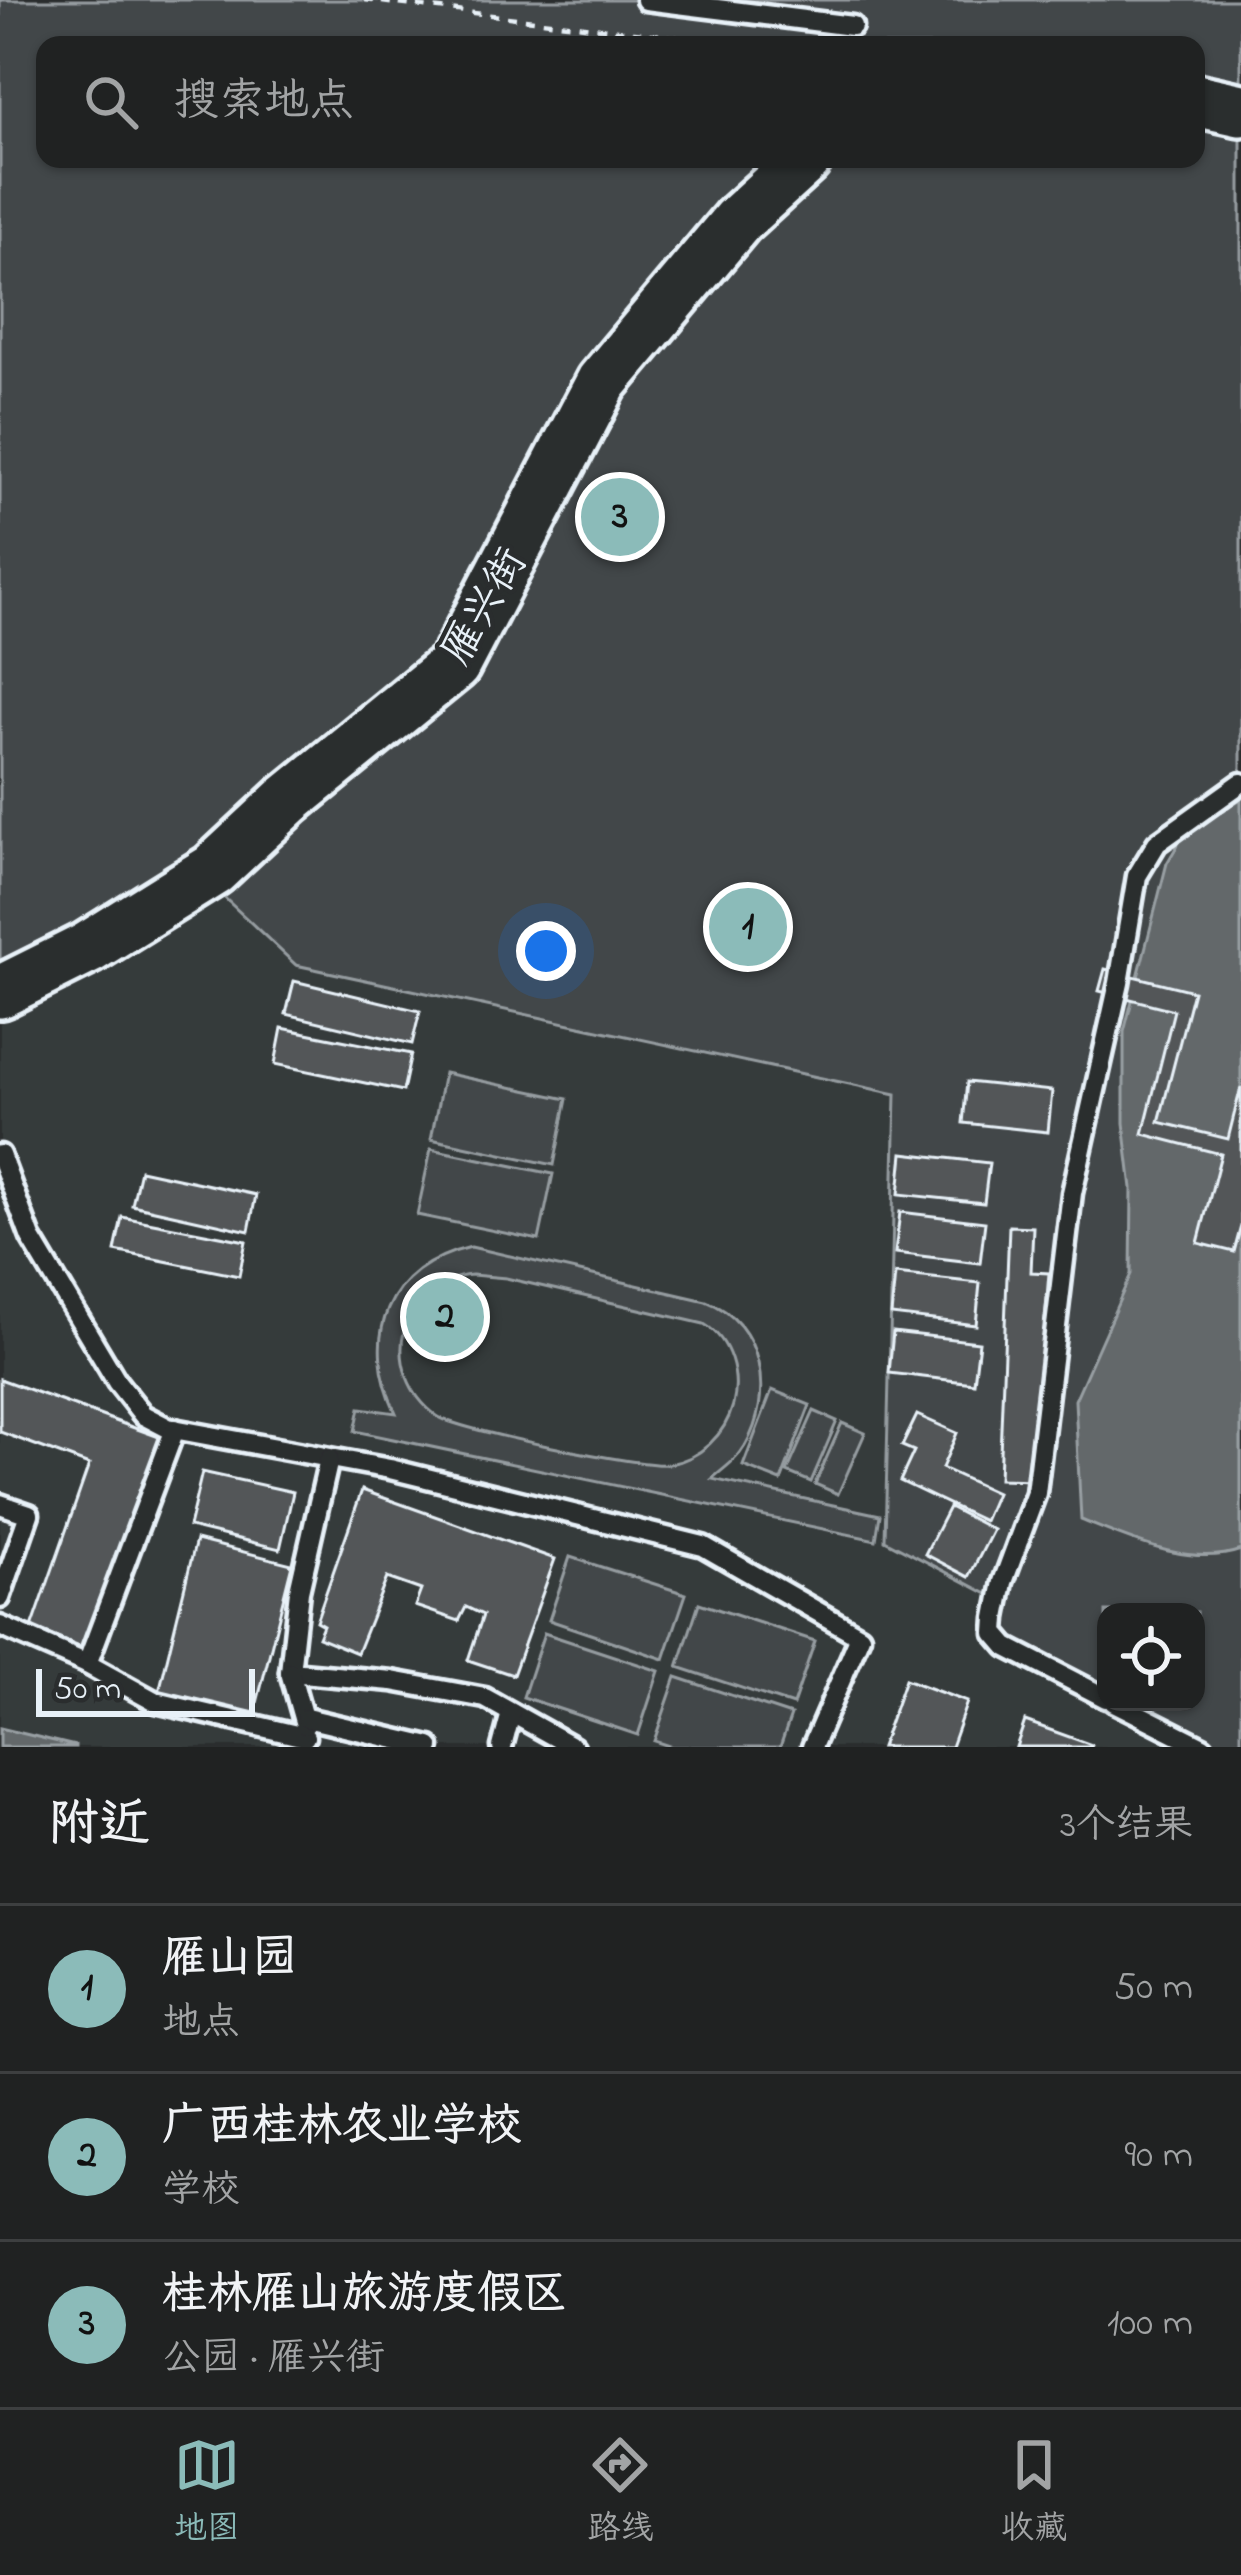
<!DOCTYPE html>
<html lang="zh">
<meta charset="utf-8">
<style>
body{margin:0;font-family:"Indie Flower","LXGW WenKai TC",sans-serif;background:#2d2f2f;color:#f1f3f6}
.controls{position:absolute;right:36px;bottom:36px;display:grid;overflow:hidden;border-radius:24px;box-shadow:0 3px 9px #0004}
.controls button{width:108px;height:108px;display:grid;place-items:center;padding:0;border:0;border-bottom:3px solid #3d3f40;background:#202222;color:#f1f3f6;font:60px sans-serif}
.scale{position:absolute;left:36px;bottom:30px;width:219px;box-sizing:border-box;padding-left:12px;border:6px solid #e8f1f8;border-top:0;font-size:33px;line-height:42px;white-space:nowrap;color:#e8f1f8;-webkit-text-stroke:9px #2a2d2e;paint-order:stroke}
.you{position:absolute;left:546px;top:951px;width:42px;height:42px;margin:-30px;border:9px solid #fff;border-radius:50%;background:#1a73e8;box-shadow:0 0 0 18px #1a73e833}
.badge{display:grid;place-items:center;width:78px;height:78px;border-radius:50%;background:#8bbbb9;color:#111;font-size:39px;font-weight:700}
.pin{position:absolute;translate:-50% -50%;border:6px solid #fff;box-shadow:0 3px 12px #0006}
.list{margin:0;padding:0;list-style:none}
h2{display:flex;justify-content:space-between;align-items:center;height:156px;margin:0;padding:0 48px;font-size:51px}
h2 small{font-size:39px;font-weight:400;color:#a2a4a5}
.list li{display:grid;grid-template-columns:78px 1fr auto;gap:36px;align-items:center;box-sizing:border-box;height:168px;padding:0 48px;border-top:3px solid #3d3f40}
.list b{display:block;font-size:45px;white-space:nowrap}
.list p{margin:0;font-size:39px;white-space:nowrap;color:#a2a4a5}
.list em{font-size:39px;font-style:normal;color:#a2a4a5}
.icon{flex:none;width:66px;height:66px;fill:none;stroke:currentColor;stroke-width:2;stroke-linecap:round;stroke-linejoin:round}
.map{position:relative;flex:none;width:1241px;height:1747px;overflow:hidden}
.search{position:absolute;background:#202222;box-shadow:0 3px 9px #0004;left:36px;right:36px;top:36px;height:132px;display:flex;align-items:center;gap:30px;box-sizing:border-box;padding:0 42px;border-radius:24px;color:#a2a4a5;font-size:45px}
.sheet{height:660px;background:#202222}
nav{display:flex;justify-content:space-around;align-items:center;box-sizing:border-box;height:168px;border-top:3px solid #3d3f40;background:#202222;font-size:33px;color:#a2a4a5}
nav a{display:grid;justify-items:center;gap:6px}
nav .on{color:#8bbbb9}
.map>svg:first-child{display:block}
</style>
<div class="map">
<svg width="1241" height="1747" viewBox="0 0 1241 1747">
<rect width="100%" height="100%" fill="#2a2d2e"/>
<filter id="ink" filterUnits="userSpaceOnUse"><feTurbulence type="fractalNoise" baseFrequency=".00833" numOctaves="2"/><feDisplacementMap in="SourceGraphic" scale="24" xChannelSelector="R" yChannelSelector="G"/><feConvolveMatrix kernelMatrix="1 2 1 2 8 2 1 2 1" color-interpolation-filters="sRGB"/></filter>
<g filter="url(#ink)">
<!-- built -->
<path fill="#363a3b" d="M215,889L297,965L896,1094L885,1540L999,1600L995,1625L1203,1747H0V1023Z"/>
<!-- green -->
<g fill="#424648" stroke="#959ca0" stroke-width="3" fill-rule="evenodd">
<path d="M0,0H1241V1747H1203L1114,1702H1196V1612H1106V1698L1007,1647L999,1600L885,1540L896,1094L296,965L215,889L0,992ZM45,45H1196V159H45Z"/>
<path d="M444,1073L567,1099L554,1165L431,1139Z"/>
<path d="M431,1149L553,1174L539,1240L417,1215Z"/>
<path d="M471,1247L706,1301C764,1323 774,1397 745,1446C737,1460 724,1468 712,1479L880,1515L876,1540L355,1431L360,1408L396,1413C360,1336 386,1267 471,1247ZM472,1275L506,1278L704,1324C731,1340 740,1376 733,1405C725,1435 700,1459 669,1464C645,1468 456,1430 437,1416C378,1373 396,1282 472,1275Z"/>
<path d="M772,1390L810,1405L781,1481L743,1466Z"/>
<path d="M814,1411L837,1421L811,1482L787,1472Z"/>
<path d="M842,1423L865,1433L838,1494L815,1484Z"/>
<path d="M570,1557L686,1594L664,1659L549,1620Z"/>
<path d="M699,1603L815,1641L793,1705L678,1667Z"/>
<path d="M544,1633L659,1671L638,1735L523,1697Z"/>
<path d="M676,1677L791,1715L780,1747H672L654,1741Z"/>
</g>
<!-- water -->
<g fill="#63686b" stroke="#989fa3" stroke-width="3">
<path d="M1241,799V1550C1190,1568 1129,1539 1081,1520L1075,1400L1131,1274L1132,1188L1124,1123V1032L1167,863L1186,831Z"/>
<path d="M0,1728L75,1746V1747H0Z"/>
</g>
<!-- building -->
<g fill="#535759" stroke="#e8f1f8" stroke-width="3">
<path d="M1105,969L1193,991L1159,1122L1228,1139L1241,1087V1226L1234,1252L1198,1243L1221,1154L1143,1134L1174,1010L1099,991Z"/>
<path d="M294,981L420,1011L412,1044L286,1014Z"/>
<path d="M282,1028L411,1054L403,1091L275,1064Z"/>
<path d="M967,1082L1052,1091L1048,1132L963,1123Z"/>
<path d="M903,1153L989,1163L984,1203L899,1194Z"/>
<path d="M140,1170L256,1195L249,1231L132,1205Z"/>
<path d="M900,1212L985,1222L980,1263L895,1253Z"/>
<path d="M122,1217L246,1241L239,1276L115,1251Z"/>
<path d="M1009,1226L1033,1227L1031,1272L1049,1273L1032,1480L999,1479Z"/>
<path d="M895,1274L980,1283L976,1325L891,1315Z"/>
<path d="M893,1332L979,1342L974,1383L889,1373Z"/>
<path d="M0,1379L162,1438L82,1648L32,1628L89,1465L0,1432Z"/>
<path d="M917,1415L957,1433L942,1468L996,1493L984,1521L900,1481L914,1451L902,1446Z"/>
<path d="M202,1472L293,1492L280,1549L189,1527Z"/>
<path d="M362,1490L555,1559L513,1675L468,1660L483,1615L466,1607L459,1621L415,1606L421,1590L387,1578L357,1653L318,1637L323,1625L316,1621Z"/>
<path d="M949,1507L993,1530L969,1577L925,1554Z"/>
<path d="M196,1540L292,1564L254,1715L159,1692Z"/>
<path d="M905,1679L967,1702L951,1747H881Z"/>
<path d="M1025,1721L1092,1745L1091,1747H1016Z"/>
</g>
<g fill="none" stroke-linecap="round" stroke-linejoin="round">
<!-- lane casing -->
<g stroke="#e8f1f8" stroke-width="27">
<g id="lane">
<path d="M646,0L852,26"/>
<path d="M0,1155L31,1238L117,1382L143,1415L168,1428L390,1469L703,1546L860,1636L812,1747"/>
<path d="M329,1459L299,1591L290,1672L392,1681L485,1698L573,1747"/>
<path d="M0,1504L29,1514L0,1598"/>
<path d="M0,1626L87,1664L175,1429"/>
<path d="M87,1664L156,1702L305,1737"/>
<path d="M290,1672L305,1725"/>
<path d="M1106,1698L1007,1647L995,1633L996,1618L1003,1582L1036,1493L1072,1193L1119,983L1137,876L1157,843L1241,783"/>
<path d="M1114,1702L1203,1747"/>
<path d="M306,1718L430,1747"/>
<path d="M502,1747L511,1713"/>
</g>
</g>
<!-- secondary casing -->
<g stroke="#e8f1f8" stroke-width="60">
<g id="secondary">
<path d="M1196,100L1241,110"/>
<path d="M0,992L88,948L213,870L287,801L454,665L602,382L738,220L805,159"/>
</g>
</g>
<!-- path -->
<path stroke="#e8f1f8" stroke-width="4.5" stroke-dasharray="9 9" stroke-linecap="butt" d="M364,0L745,45"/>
<!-- lane -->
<use href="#lane" stroke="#2a2d2e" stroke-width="18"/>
<!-- secondary -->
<use href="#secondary" stroke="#2a2d2e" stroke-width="51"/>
</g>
</g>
<g text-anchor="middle" stroke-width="9" stroke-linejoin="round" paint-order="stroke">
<!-- street labels -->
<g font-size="42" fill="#e8f1f8" stroke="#2a2d2e">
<text transform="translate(482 605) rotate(-60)" y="15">雁兴街</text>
</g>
</g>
</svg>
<div class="controls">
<button><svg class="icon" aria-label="locate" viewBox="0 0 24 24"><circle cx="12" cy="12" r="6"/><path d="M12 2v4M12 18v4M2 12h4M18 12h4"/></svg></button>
</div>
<div class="scale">50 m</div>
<div class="you"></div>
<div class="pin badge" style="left:748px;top:927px">1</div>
<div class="pin badge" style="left:445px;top:1317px">2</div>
<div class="pin badge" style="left:620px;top:517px">3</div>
<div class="search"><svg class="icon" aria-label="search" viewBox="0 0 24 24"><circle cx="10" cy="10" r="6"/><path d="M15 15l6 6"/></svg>搜索地点</div>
</div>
<section class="sheet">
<h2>附近<small>3个结果</small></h2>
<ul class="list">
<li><span class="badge">1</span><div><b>雁山园</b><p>地点</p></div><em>50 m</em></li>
<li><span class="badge">2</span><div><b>广西桂林农业学校</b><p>学校</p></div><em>90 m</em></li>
<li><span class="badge">3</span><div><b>桂林雁山旅游度假区</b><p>公园 · 雁兴街</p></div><em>100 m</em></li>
</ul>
</section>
<nav>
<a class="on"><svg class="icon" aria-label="map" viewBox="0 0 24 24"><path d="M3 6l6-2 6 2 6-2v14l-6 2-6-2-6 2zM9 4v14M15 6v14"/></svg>地图</a>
<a><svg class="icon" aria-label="directions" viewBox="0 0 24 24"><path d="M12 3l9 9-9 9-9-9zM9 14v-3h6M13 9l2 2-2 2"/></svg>路线</a>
<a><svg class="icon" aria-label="saved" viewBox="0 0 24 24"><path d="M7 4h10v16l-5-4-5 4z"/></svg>收藏</a>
</nav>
